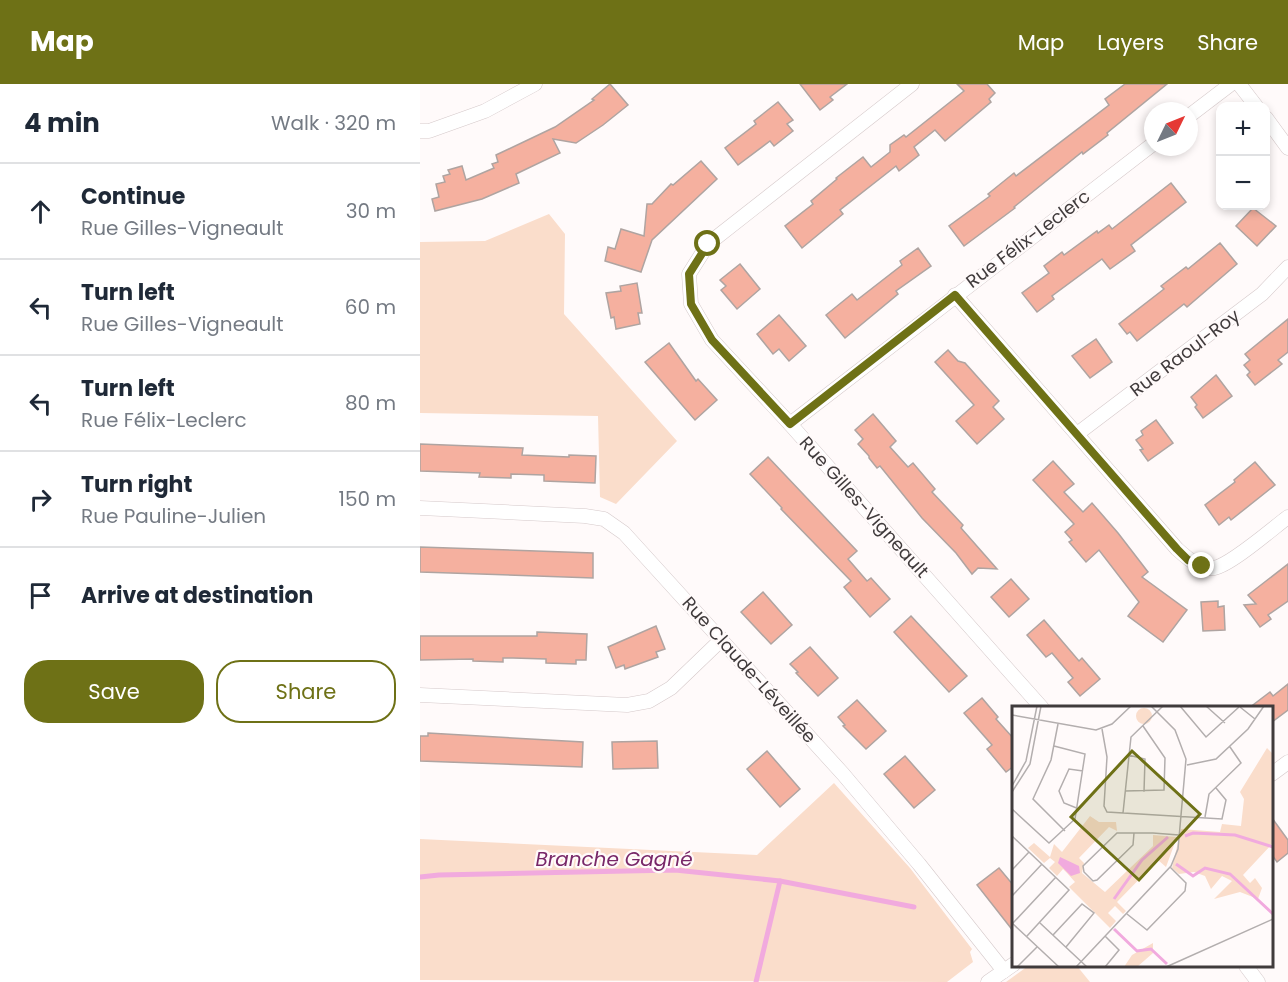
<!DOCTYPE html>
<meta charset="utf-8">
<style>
body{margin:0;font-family:Poppins,sans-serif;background:#f2f2f3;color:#1f2937}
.controls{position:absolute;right:18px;top:18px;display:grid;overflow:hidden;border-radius:12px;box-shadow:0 3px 9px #0003}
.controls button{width:54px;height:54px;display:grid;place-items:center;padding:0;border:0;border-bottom:2px solid #e0e1e3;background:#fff;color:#1f2937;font:30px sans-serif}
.compass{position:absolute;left:724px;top:18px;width:54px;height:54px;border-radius:50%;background:#fff;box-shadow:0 3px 9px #0003;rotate:47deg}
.stop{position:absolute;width:18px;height:18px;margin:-14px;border:4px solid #6e7116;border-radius:50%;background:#fff}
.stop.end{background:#6e7116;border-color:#fff;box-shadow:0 2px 6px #0008}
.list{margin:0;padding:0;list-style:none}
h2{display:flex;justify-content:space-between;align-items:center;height:78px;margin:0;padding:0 24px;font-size:26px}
h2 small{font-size:20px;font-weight:400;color:#747a83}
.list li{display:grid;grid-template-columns:39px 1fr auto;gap:18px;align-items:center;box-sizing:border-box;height:96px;padding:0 24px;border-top:2px solid #e0e1e3}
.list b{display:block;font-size:22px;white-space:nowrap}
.list p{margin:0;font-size:20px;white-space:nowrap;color:#747a83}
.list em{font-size:20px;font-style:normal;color:#747a83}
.actions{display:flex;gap:12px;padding:18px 24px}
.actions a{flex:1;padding:14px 0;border:2px solid #6e7116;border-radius:24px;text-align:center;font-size:21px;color:#6e7116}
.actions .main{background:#6e7116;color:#fff}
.icon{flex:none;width:33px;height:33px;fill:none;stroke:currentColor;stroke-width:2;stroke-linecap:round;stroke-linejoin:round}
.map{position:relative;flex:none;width:868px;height:898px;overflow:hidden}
header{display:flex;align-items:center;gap:36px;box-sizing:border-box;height:84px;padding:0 30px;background:#6e7116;color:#fff}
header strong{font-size:28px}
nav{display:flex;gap:33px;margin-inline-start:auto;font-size:21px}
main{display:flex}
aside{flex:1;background:#fff}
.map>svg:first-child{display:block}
</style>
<header>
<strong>Map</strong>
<nav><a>Map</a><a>Layers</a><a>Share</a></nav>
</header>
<main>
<aside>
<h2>4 min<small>Walk · 320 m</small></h2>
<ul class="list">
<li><svg class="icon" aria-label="ahead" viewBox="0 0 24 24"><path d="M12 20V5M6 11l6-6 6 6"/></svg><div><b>Continue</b><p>Rue Gilles-Vigneault</p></div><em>30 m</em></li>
<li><svg class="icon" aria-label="left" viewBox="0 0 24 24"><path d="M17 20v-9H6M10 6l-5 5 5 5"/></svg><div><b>Turn left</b><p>Rue Gilles-Vigneault</p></div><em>60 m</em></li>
<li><svg class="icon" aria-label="left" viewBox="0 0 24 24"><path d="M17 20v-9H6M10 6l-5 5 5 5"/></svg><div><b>Turn left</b><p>Rue Félix-Leclerc</p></div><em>80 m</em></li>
<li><svg class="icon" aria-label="right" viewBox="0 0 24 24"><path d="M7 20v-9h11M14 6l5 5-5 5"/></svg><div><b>Turn right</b><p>Rue Pauline-Julien</p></div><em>150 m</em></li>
<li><svg class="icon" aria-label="arrive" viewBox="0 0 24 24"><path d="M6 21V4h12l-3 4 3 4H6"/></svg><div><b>Arrive at destination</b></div></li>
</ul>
<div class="actions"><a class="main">Save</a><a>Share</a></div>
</aside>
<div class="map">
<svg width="868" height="898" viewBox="0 0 868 898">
<rect width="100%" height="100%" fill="#fffafa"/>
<!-- green -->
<g fill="#faddcb">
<path d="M129,130L145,150L144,230L257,357L196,420L180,413L178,332L0,329V158L65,157Z"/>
<path d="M414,699L490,784L552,865L550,868L553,878L527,898L0,896V755L337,771Z"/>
<path d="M608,882H657L670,898H586Z"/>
</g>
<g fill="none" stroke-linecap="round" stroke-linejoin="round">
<!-- stream -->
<g stroke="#f1aade" stroke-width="5">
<path d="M0,793L19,791L255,786L360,797L494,823"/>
<path d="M336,898L360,797"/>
</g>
</g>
<!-- building -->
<g fill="#f5b09f" stroke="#afa4a1" stroke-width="1.5">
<path d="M190,0L208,21L183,41L156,59L133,55L140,69L96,90L99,99L62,115L15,127L12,115L19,113L16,100L25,98L23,92L30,90L28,86L42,82L46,96L74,84L72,80L78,78L76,71L135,43L174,16L172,15Z"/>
<path d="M380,0H427L410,13L413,16L400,26Z"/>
<path d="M537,0H567L575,9L569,15L571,18L525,57L515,46L494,63L499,71L479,87L476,82L420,126L423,130L382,164L365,142L393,120L391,117L417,95L416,94L443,73L451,83L470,68V61L484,51L486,53L544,7Z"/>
<path d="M705,0H747L687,49L688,51L663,70L662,68L594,123L595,124L544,162L529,142L570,112L568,110L594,89L596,92L689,21L685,15Z"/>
<path d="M358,18L373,36L367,40L373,47L354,62L350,57L318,81L305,64L336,40L334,37Z"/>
<path d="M281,77L297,95L232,156L221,188L185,177L188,163L195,165L201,145L224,152L227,120H232L251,100L253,101Z"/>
<path d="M751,99L766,118L711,161L715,167L690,185L682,175L632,212L634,215L617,228L602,209L629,189L624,182L642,168L644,171L677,147L678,149L689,141L692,145Z"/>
<path d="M833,124L856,142L837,162L816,142Z"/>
<path d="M800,159L817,180L767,223L764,220L717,257L710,248L707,250L699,240L744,205L741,202L766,183L768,185Z"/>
<path d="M498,164L511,182L476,207L478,210L425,254L406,231L432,210L437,216L482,181L480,177Z"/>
<path d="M320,180L340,205L317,225L301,206L306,202L300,196Z"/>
<path d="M217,199L222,229H218L220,240L196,245L194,233L191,234L186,209L201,207L200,202Z"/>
<path d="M359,231L386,262L369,277L359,265L353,270L337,250Z"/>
<path d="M868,235V268L858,276L862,280L835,301L827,291L830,288L824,281L830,276L825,270Z"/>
<path d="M676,255L692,278L670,294L652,272Z"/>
<path d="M249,259L276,297L278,295L297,316L275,336L225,278Z"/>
<path d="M528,266L538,277L545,279L579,317L573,323L584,335L557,360L536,337L554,321L515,278Z"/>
<path d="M796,291L812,312L783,334L775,323L777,321L771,313Z"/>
<path d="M453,330L476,357L470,363L488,383L493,379L515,405L512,408L543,441L541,444L577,485L558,484L552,490L536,469L502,434L460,382L457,384L449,374V372L438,360L443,355L435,346Z"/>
<path d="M736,336L753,359L728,377L720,366L723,365L716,356L723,351L721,347Z"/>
<path d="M0,360L103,364L102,371L149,373V371L176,372L175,399L124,397V391L91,390V394L59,393L60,389L0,387Z"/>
<path d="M348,373L437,467L428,475L447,497L451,494L470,515L450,533L424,503L431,497L361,425L362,424L330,390Z"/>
<path d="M633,377L654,400L644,408L663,428L672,419L698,449L728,488L722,493L767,526L743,558L708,532L719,518L679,466L666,478L649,458L652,456L645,448L654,440L613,396Z"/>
<path d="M835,378L855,401L811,436L809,433L799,441L785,421L815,398L814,396Z"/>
<path d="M0,463L173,469V494L0,488Z"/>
<path d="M868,480V517L848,531L851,535L840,543L824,521L836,520L828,511Z"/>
<path d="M591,495L609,515L589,533L571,513Z"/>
<path d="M343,508L372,541L351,560L321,528Z"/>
<path d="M798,517V523L804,522L805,546L783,547L781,518Z"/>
<path d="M491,532L547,592L529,608L474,548Z"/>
<path d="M624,536L659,577L662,574L680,595L660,612L648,598L653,594L632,569L626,573L607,551Z"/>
<path d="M236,542L245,565L236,568L238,573L205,585L204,581L196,584L188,563Z"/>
<path d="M117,548L167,550L166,576H156V580L126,579V575L93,574H83V578L53,577V575L0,576V552H117Z"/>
<path d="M390,563L418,594L398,612L376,589L378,588L370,580Z"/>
<path d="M868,600V626L852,638V624H829L850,608L853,612Z"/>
<path d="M562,614L578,633L576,635L594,655V682L586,688L567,665L572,661L544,629Z"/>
<path d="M437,616L466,647L446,665L423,642L425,641L418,633Z"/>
<path d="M8,649L163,658L162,683L0,677V652H8Z"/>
<path d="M237,657L238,684L193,685L192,658Z"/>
<path d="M347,667L380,705L360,723L327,685Z"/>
<path d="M485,672L515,706L494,724L464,690Z"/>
<path d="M852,734L868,756V769L857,778L852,771Z"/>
<path d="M579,784L594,802V848L557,801Z"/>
</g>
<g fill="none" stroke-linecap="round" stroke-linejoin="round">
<!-- street casing -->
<g stroke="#d5c9ca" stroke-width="15">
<g id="street">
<path d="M492,0L288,160L269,190L271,220L292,256L370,340L622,624"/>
<path d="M819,0L836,22"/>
<path d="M769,32L811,0"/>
<path d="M846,34L868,64"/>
<path d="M0,47H9L65,27L115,0"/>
<path d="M535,211L757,465C767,474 780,486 794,484C811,481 853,444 868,433"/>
<path d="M370,340L733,60"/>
<path d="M657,350L842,210L868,183"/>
<path d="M0,424L165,432L184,435L204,449L423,690L499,780L584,887"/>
<path d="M0,611L207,621L229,617L251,604L302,555"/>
<path d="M852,690L868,678"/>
<path d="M826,882L838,898"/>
<path d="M568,898L594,880"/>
</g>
</g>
<!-- street -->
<use href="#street" stroke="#fff" stroke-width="14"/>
</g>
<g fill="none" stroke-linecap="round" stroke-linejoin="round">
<!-- route -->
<path stroke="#6e7116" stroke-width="8" d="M288,160L269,190L271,220L292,256L370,340L535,211L757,465L768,476L782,482"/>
</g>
<g text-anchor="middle" stroke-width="4.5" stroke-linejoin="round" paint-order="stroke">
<!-- street labels -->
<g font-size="18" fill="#403b3c" stroke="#fffafa">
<text transform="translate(608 155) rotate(-37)" y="6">Rue Félix-Leclerc</text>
<text transform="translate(765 269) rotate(-37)" y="6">Rue Raoul-Roy</text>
<text transform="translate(444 423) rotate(48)" y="6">Rue Gilles-Vigneault</text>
<text transform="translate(329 586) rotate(48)" y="6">Rue Claude-Léveillée</text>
</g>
<!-- water labels -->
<g font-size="20" font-style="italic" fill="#782768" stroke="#fffafa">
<text x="194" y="782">Branche Gagné</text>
</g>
</g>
<!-- overview -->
<g transform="translate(592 622)">
<rect width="261" height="261" fill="#fffafa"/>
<path d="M124 10a8 8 0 1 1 16 0a8 8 0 1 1-16 0ZM255,42L261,48V137L231,169L238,177L243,172L250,182L246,193L228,186L202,193L220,175L210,170L199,183L193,170L182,166L167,168L160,162L169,123L208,126L210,118L229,120L232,93L228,86ZM78,110L87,116H104L105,125L97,121L67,152L72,157L70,167L93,186L141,140V129L165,131L154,161L146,154L105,196L114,205L111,208L103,200L96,207L104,215L98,222L57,181L63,176L55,167L51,163L45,170L37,162L43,156L38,152L32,157L16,142L22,137L38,151L42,138L50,146ZM141,237V247L125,261H112L120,249Z" fill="#faddcb"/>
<path d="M48,151L67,160L68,167L59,170L46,157Z" fill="#f1aade"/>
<path fill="none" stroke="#f1aade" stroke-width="3" d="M173,130L181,127L223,129L261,141M164,158L181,170L193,162L218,168L261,208M102,193L130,154L156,131M102,223L125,245L139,243L155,258"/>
<path fill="none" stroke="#b3aeae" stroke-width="1.5" d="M168,0L194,31L227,1M194,0L213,17M228,1L243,13M0,9L84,24L100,18L119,0M46,18L39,54L21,93L53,125M90,23L95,51L92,100L95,106L210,113L214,94L204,82M116,49L133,53L132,86M175,59L204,53L236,23L252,0M0,80L14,55L25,0M113,85L152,84L153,52L131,20M0,86L18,58L29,0M0,103L37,137L63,113L73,48L42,40M67,103L52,97L47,85L57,63L71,65M111,107L119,31L151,0M193,111L197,88L229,57L218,41M122,127L121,139L85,174L81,175L72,166L71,160L105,127H141L167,129M0,130L57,184L15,230M0,164L17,146M0,190L30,158M115,208L135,224L173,185L174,177L158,161M0,217L47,261M1,217L44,171M28,217L75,261M41,229L70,198L82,207L54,241M5,261L25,241M64,261L159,160L166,143L174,53L163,24L139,0M93,261L107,244L93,230M154,261L261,213"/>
<path fill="#6e7116" fill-opacity="0.15" stroke="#6e7116" stroke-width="3" d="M120,45L188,108L127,174L59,111Z"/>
<rect width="261" height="261" fill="none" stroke="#403b3c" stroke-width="3"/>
</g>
</svg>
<div class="controls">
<button>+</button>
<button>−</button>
</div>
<svg class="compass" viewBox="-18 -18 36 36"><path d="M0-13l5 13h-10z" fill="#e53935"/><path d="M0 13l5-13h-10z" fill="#747a83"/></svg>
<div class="stop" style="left:288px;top:160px"></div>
<div class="stop end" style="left:782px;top:482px"></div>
</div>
</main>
